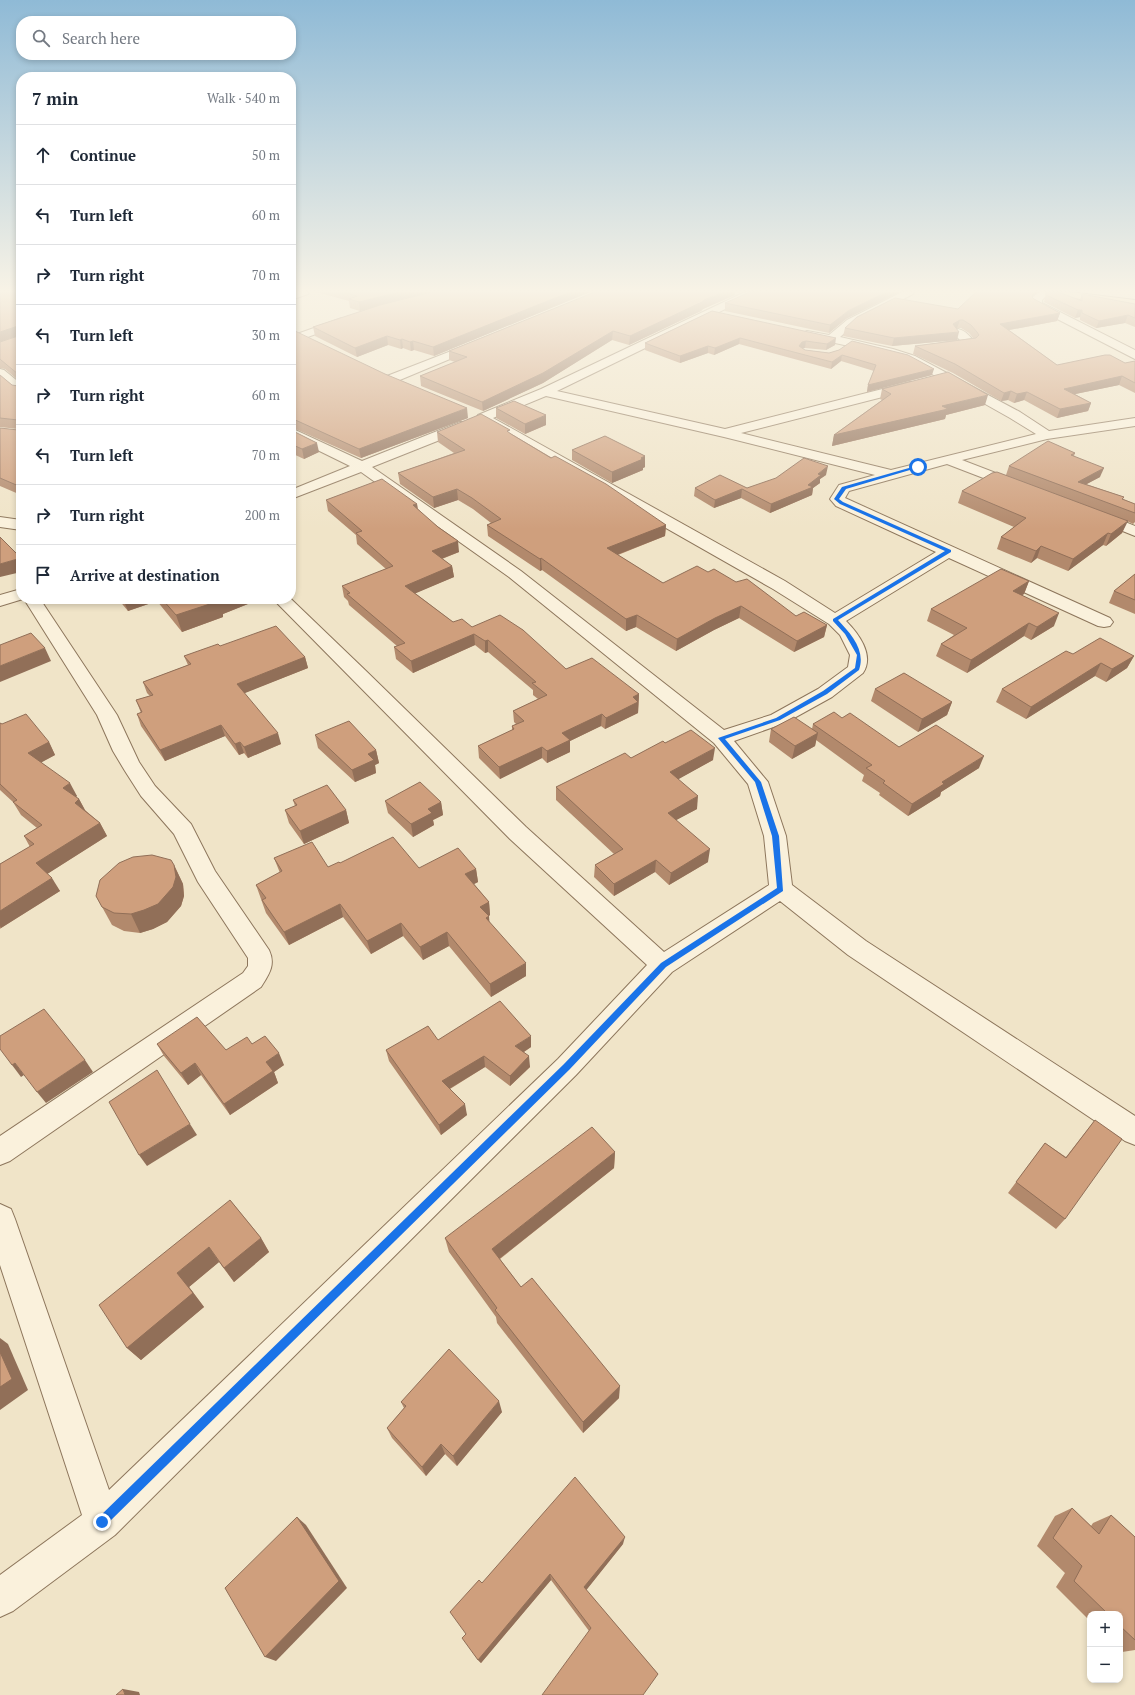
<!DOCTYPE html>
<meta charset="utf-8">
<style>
body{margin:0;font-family:"PT Serif",serif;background:#f6f6f7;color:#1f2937}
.controls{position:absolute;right:12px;bottom:12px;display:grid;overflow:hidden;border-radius:8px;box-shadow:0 2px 6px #0003}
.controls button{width:36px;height:36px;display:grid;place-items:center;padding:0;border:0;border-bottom:1px solid #e0e1e3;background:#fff;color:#1f2937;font:20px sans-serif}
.stop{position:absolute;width:12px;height:12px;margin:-9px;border:3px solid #1a73e8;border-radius:50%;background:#fff}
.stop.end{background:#1a73e8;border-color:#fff;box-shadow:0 1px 4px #0008}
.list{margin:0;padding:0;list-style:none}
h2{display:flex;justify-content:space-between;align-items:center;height:52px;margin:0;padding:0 16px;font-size:17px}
h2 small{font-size:13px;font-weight:400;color:#747a83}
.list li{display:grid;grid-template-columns:26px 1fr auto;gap:12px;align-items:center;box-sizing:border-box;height:60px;padding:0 16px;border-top:1px solid #e0e1e3}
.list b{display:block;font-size:15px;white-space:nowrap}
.list em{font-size:13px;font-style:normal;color:#747a83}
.icon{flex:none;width:22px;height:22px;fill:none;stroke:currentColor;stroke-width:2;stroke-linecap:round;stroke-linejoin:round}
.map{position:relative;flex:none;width:1135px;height:1695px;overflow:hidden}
.search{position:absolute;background:#fff;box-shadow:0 2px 6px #0003;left:16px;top:16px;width:280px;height:44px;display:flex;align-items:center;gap:10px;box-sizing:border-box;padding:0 14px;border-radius:16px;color:#747a83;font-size:15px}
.panel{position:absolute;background:#fff;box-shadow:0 2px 6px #0003;left:16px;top:72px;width:280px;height:532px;border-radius:16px}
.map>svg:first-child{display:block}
</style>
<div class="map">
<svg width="1135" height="1695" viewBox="0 0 1135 1695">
<rect width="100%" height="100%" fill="#f0e4c8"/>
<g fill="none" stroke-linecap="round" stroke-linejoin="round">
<!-- minor casing -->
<g stroke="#8d765c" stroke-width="2">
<g id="minor">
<path d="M296,292H309L308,294L291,300V293Z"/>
<path d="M745,292H757L756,294L557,391L725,429L910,382L914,383L916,386L914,389L741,433L891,470L1036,434L1010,418L907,360L890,355L803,336L801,334L807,331L829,335L847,320L902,292H914L913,294L855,324L840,337L893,349L915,356L1020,412L1049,431L1135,418V426L1047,439L962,460L1022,483L1024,486L1022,489L1017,490L1012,489L947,464L849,491L845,498L1110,618L1113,622L1110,626L1104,627L1098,626L949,558L846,621C858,633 875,655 863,673L832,697L785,723L734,741L768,782L786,836L792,885L866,941L1135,1116V1145L1125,1141L848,955L780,901L672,972L576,1075L115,1535L13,1611L0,1617V1575L82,1515L0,1265V1204L11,1209L15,1219L109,1490L558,1059L647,965L510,839L273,599H291L365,670L526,827L664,952L769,885L764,836L748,784L714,743L509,577L361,472L291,499V490L350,466L291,437V428L362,461L460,422H470L472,425L470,428L372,467L521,571L724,730L771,715L818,689L848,667L850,655L840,635L829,624L773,589L478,421L476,418L478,415L541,389ZM546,396L724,437L875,475L839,485L830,499L836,506L936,552L835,613L785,581L493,418Z"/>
<path d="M1039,292H1050L1042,300V303L1135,350V359L1032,306L1031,304L1033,297Z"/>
<path d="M342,318L346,319L347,321L346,323L305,338H297L295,336L297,334Z"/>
<path d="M958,329C965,330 971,337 975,343L973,345L946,348L942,347L940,345L942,343L960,340L952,332Z"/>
<path d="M477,341L481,342L483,344L481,346L395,382H387L385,379L387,376Z"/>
<path d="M0,369L4,370L21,384V394L17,393L0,379Z"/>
<path d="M1098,511L1135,526V536L1093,519L1090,516L1093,513Z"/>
<path d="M0,517L21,520V530L0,527Z"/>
<path d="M21,589V599H23L0,606V595Z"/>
<path d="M24,599H40L117,715L139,762L155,786L191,824L215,871L269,950C276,965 269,974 261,987L10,1161L0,1165V1136L243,973L248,966V958L198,882L174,834L141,796L125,771L113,751L97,715Z"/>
</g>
</g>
<!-- major casing -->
<g stroke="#5b4430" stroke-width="2">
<path id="major" d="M1044,292H1070L1135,300V306L1049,295Z"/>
</g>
<!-- minor -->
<use href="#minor" fill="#faf1dc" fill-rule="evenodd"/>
<!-- major -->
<use href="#major" fill="#f3d9a0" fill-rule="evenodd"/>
</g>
<!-- wall -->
<g fill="#b2896c">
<path d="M0,292H21V495L0,486V428L18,430V429L0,427V375L12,385L18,386V380L5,369L0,368Z"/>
<path d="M317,292H590L434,356L414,350L411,351L403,348L401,349L388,345L357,357L315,336L313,327L374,307L360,311L350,308L349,301Z"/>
<path d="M1004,292H1039L1032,296V297L1034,299L1060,313L1057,321L1009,330L1057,365L1125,363L1135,361V393L1119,385L1075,394L1091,403L1088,411L1057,418L1024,400L1014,403L1008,400L1001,401L953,373L913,354L915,346L973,338L969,333L961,328H956L957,340L892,346L843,336L845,328L958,309L1003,293Z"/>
<path d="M1046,293L1080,300L1082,294L1135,304V327L1125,323L1096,328L1080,320V317L1075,318L1044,302Z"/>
<path d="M735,295L703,309L701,311L629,345L612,340L543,383L483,411L421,386L420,376L455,362L449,360V351Z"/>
<path d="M725,303L846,319L829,333L725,311Z"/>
<path d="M712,311L835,345L826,350L805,348H802L805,350L829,353L839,350L932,375L867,392L868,385L874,371L841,361L831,369L739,344L714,355L708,353L680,363L645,350V343Z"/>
<path d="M291,331L468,418L361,458L291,427Z"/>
<path d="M882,389L985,405L946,415L945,419L832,446L834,435L882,400L880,399Z"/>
<path d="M496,408L546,425L525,434L496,418Z"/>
<path d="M291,430L319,452L304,459L291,453Z"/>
<path d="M437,432L510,433L666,525L665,536L618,555L663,583L708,572L796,616L827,625L824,637L794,652L739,618L714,630L676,651L636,627L626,631L542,570L540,571L488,536L487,525L491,523L473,509L458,500L434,508L400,484L398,473L454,453L438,442Z"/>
<path d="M572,450L645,467L643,468V470L612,483L572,460Z"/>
<path d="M1075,453L1074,456L1100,477L1086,484L1124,497L1123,499L1135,504V522L1133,524L1127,521L1122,533L1106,546L1103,545L1068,571L1037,558L1031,563L997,549L1001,537L1014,527L958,503L962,491L1006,475L1009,466Z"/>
<path d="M826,475L820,479V483L813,488L812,495L770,513L741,498L714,508L694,496L695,488H747Z"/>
<path d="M326,500L417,504L418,509L459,552L442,559L452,566L454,577L415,593L453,622L472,627L566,669L639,694L638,713L605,729L601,726L570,741V752L547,763L542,758L500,779L479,758L478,746L512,730V726L516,724L514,722L513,711L538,699L533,695V690L488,652L485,653L475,645L413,673L396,659L394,647L397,646L349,605L348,601L344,597L342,586L386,569L357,544L356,535L328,511Z"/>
<path d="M1135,574V614L1109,603L1114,591Z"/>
<path d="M1029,581L1024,594L1022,595L1054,626L1031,640L1024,636L967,673L936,656L941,644L954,635L927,621L931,609Z"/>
<path d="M118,599H258V600L223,614V617L182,632L157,601L128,611Z"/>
<path d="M220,646L305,657L308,668L244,693L281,744L248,758L244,753L239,755L225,736L165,761L141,726L137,714L141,713L136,700L150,696L147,693L143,682L188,665L184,656Z"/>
<path d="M1073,654L1134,656L1127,668L1106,682L1095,676L1026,719L996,702L1002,689Z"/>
<path d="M875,689L952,702L947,715L918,732L871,701Z"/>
<path d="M842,718L899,747L979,768L941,792L940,796L908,816L879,795L880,793L862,781L864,775L816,740L815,746L792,759L769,742L771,729H812L813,724Z"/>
<path d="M0,723L49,742L55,755L41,762L77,796L76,797L79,799L85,810L100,823L107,836L47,874L60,891L1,928L0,929V864L30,847L24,836L37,828L21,815L13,802L0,790Z"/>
<path d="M315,735L376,750L379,763L375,765L376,773L355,782L318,748Z"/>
<path d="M665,743L713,760L678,779L697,809L676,820L708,862L669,885L655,872L614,896L594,877L595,865L614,854L556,800V787L631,758Z"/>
<path d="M293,800L346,810L349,823L304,844L289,823L285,810L295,806Z"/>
<path d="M385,801L441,802L443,815L433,820L434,825L413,837L388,813Z"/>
<path d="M274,858L328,867L340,863L419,868L476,869L478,882L474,884L489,902L490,915L489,916V922L526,976L491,997L449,946L423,960L403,936L371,954L343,917L289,945L266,913L256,885L280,873Z"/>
<path d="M174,865L183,884L184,896L181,906L167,922L153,929L140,933L124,931L112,925L96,896Z"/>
<path d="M438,1040L531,1047L524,1052L530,1067L510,1086L485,1067L450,1089L467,1115L441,1135L389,1061L386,1050Z"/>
<path d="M157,1044L226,1050L252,1044L284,1065L274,1072L278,1083L230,1115L201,1075L188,1085L164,1056Z"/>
<path d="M1095,1120L1065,1219L1056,1229L1008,1193L1045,1143L1066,1157Z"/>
<path d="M615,1152L614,1168L500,1259L521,1287L619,1398L583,1433L497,1323L496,1317L449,1252L445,1238Z"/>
<path d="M230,1200L261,1238L269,1252L234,1282L219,1262L189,1287L204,1307L141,1360L127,1348Z"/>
<path d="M401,1402L502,1412L457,1466L445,1454L426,1476L392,1438L387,1428L404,1408Z"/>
<path d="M1072,1508L1091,1526L1093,1523L1111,1515L1135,1537V1650L1122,1652L1120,1650V1614H1090V1621L1056,1587L1065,1573L1037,1546L1055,1516Z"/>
<path d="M623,1544L586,1590L658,1674L589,1631L551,1580L481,1663L478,1660L466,1634L482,1583Z"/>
</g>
<!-- shaded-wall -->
<g fill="#916f58">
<path d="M399,292H431L360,311L359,302Z"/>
<path d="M570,292H590L434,356L433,347Z"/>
<path d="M724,292H735V295L703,309L701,311L629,345L630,336L704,300Z"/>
<path d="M886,292H900L846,319L829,333L830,325L848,311Z"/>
<path d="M1033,292H1039L1032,296Z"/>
<path d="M1078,310H1082L1080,317L1075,318Z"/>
<path d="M1060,313L1057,321L998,332L1000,324Z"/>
<path d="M1128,315L1125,323L1096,328L1099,321Z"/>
<path d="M960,320L957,328L951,332L953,324Z"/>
<path d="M18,326L21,335L0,342V332Z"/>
<path d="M613,331L612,340L543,383L483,411L482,402Z"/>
<path d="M959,332L957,340L892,346L894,338Z"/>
<path d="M387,336L388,345L357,357L355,348Z"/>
<path d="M740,338L739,344L714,355L715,348Z"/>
<path d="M836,338L835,345L826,350L827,344Z"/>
<path d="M402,339L403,348L401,349L400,340Z"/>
<path d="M413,341L414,350L411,351L410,342Z"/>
<path d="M806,341L805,348L801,349L799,346L802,342Z"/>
<path d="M708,346V353L680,363V356Z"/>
<path d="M842,355L841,361L831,369L832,362Z"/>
<path d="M934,369L932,375L867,392L868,385Z"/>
<path d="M1122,376L1119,385L1061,397L1064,389Z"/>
<path d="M1011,391L1008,400L1001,401L1004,393Z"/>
<path d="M1027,392L1024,400L1014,403L1017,394Z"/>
<path d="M988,395L985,405L946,415L945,419L832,446L834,435L942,406Z"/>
<path d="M1091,403L1088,411L1057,418L1060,409Z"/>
<path d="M467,408L468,418L361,458L359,449Z"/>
<path d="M546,415V425L525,434V424Z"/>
<path d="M317,443L319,452L304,459L302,449Z"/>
<path d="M645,456V467L643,468V470L612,483V472Z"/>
<path d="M828,466L826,475L820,479V483L813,488L812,495L770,513L771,504L808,485L818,474Z"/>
<path d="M1104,468L1100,477L1074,491L1078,482Z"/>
<path d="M457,489L458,500L434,508L433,497Z"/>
<path d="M742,489L741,498L714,508L715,500Z"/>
<path d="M417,504L418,514L413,505Z"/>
<path d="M1128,521L1122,533L1106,546L1111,534Z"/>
<path d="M666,525L665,536L606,559L607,548Z"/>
<path d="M1108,533L1103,545L1068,571L1073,559Z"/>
<path d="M458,541L459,552L433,562L432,551Z"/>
<path d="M1041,546L1037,558L1031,563L1036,551Z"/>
<path d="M21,558V572L0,577V564Z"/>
<path d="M541,558L542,570L540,571V559Z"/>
<path d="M452,566L454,577L407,597L405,586Z"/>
<path d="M1029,581L1024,594L1008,603L1013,591Z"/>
<path d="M123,599H156L157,601L128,611Z"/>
<path d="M217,599H258V600L223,614V617L182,632L176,615Z"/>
<path d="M741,606L739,618L714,630L676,651L677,639L715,618Z"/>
<path d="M1059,613L1054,626L1031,640L1037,627Z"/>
<path d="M637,615L636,627L626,631V619Z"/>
<path d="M1029,623L1024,636L967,673L971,660Z"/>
<path d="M827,625L824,637L794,652L797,641Z"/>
<path d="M474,634L475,645L413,673L411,661Z"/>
<path d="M488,640V652L485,653V641Z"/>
<path d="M45,648L51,661L0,682V666Z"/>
<path d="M1134,656L1127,668L1106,682L1112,669Z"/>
<path d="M305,657L308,668L240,695L237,684Z"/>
<path d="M1101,663L1095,676L1026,719L1031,707Z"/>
<path d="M639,694L638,713L605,729L606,718L633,697Z"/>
<path d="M952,702L947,715L918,732L922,719Z"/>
<path d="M602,714L601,726L570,741V752L547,763V751L562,733Z"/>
<path d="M221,725L225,736L165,761L160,750Z"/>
<path d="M278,733L281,744L248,758L244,747Z"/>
<path d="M818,733L815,746L792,759L795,746Z"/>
<path d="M49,742L55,755L35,766L28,753Z"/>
<path d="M240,742L244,753L239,755L235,744Z"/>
<path d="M542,747V758L500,779L499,767Z"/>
<path d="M715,748L713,760L668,785L670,772Z"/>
<path d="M376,750L379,763L375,765L376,773L355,782L352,770L368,754Z"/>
<path d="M984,756L979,768L941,792L940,796L908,816L912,804L942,782Z"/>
<path d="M70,783L77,796L70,801L63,788Z"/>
<path d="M698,796L697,809L667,825L668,813Z"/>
<path d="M79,799L86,812L75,803Z"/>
<path d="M441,802L443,815L433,820L434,825L413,837L411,824L428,809Z"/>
<path d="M346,810L349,823L304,844L300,831Z"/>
<path d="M100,823L107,836L44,876L36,863Z"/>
<path d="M710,849L708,862L669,885L671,873Z"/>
<path d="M656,860L655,872L614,896V884Z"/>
<path d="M174,865L183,884L184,896L181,906L167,922L153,929L140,933L131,914Z"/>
<path d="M476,869L478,882L466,888L465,874Z"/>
<path d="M52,878L60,891L1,928L0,926V911Z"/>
<path d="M489,902L490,915L482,920L480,907Z"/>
<path d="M340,904L343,917L289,945L284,932Z"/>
<path d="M489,916L490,930L486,918Z"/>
<path d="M401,923L403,936L371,954L367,941Z"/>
<path d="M447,932L449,946L423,960L420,947Z"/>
<path d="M526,963V976L491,997L490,984Z"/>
<path d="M531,1036V1047L516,1057L515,1046Z"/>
<path d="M279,1053L284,1065L274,1072L278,1083L230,1115L224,1104L266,1062Z"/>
<path d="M484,1056L485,1067L444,1092L442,1081Z"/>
<path d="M529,1056L530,1067L510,1086V1076Z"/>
<path d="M85,1060L93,1072L46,1103L37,1092Z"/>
<path d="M15,1063L24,1075L21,1077L12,1065Z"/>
<path d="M195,1063L201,1075L188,1085L181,1073Z"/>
<path d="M465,1104L467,1115L441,1135L439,1125Z"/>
<path d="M190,1124L197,1135L147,1166L139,1155Z"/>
<path d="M615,1152L614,1168L494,1263L492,1249Z"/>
<path d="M261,1238L269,1252L234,1282L224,1268Z"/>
<path d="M209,1247L219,1262L189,1287L204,1307L141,1360L127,1348L177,1273Z"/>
<path d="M0,1338L8,1344L28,1390L0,1410Z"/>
<path d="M620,1386L619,1398L583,1433V1422Z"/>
<path d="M499,1401L502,1412L457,1466L453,1456Z"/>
<path d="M441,1444L445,1454L426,1476L422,1467Z"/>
<path d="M297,1517L306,1525L347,1588L276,1661L265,1657Z"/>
<path d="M625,1537L623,1544L584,1593V1587Z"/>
<path d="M550,1574L551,1580L481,1663L478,1660Z"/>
<path d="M123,1689L139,1692L140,1695H125Z"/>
</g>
<!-- building -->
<g fill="#cf9f7d" stroke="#916f58">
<path d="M0,292H21V487L0,478V428L18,430V420L0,418V375L12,385L18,386V374L1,360L0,359V342L18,336V326L0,332Z"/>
<path d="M343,292H399L359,302L349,299L357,296Z"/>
<path d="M432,292H570L433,347L413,341L410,342L402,339L400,340L387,336L355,348L313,327L380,305Z"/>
<path d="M595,292H724L704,300L702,302L630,336L613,331L543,373L482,402L420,376L467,357L449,351Z"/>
<path d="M750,292H886L848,311L830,325L725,303Z"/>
<path d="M976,292H997L1003,293L1004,292H1034L1032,297L1034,299L1060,313L1000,324L1057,365L1105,355H1110L1125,363L1135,361V383L1122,376L1064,389L1091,403L1060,409L1027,392L1017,394L1011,391L1004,393L955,364L915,346L976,338L979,335L977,332L971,325L963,320H960L953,324L959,332L894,338L845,328L857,317L895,298L958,309Z"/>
<path d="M1048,292H1058L1082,301V294L1135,304V318L1128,315L1099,321L1082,313V310H1078L1046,295V293Z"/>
<path d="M712,311L836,338L827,344L806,341L802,342L799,346L805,350L829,353L839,350L852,341L908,355L934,369L868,385L876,365L842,355L832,362L740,338L715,348L708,346L680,356L645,343Z"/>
<path d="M291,331H295L385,374L467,408L359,449L291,418Z"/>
<path d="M948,372L988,395L942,406L948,409L834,435L891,394L882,389Z"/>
<path d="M514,401L546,415L525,424L496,408Z"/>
<path d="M481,414L510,430L507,431L511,434L551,458L555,456L606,484L666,525L607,548L663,583L697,566L708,572L714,569L736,582L747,579L796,616L804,612L827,625L797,641L741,606L715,618L677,639L637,615L626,619L541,558L540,559L487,525L501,519L472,498L457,489L433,497L398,473L465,450L437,432Z"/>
<path d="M291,430L317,443L302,449L291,444Z"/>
<path d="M605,436L645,456L641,458L643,459L612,472L572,450Z"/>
<path d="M1048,441L1075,453L1071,455L1104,468L1078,482L1124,497L1122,499L1135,504V513L1009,466Z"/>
<path d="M804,458L828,466L818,474L821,475L808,485L813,487L771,504L742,489L715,500L695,488L720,475L747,488L776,478Z"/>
<path d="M997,472L1128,521L1111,534L1108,533L1073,559L1041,546L1036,551L1001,537L1026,518L962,491L992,473Z"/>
<path d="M382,479L417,504L413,505L438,527L458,541L432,551L452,566L405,586L453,622L462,619L472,627L500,615L523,630L566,669L592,658L639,694L633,697L638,702L606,718L602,714L562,733L570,740L547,751L542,747L499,767L478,746L514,729L512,726L524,721L513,711L547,695L532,683L536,682L488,640L485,641L474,634L411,661L394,647L405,643L347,594L350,593L342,586L393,566L356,533L362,531L326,500Z"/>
<path d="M0,537L21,558L0,564Z"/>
<path d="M1001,569L1029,581L1013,591L1059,613L1037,627L1029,623L971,660L941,644L967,628L931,609Z"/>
<path d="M1135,574V600L1114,591Z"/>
<path d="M162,599H217L219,601L176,615Z"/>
<path d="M276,626L305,657L237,684L278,733L244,747L240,742L235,744L221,725L160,750L137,714L142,712L136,700L153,695L143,682L191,664L184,656L218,644L220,646Z"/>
<path d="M31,633L45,648L0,666V645Z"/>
<path d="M1100,638L1134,656L1112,669L1101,663L1031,707L1002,689L1066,651L1073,654Z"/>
<path d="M904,673L952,702L922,719L875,689Z"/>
<path d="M834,712L842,718L850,713L899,747L936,725L984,756L942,782L944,784L912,804L883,783L885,781L866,768L872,765L813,724Z"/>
<path d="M26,714L49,742L28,753L70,783L63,788L79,799L75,803L100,823L36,863L52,878L0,911V864L34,844L24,836L42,825L13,802L17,800L0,784V723L2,724Z"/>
<path d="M794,717L818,733L795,746L771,729Z"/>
<path d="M349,721L376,750L368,754L374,760L352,770L315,735Z"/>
<path d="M691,730L715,748L670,772L698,796L668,813L710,849L671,873L656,860L614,884L595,865L623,849L556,787L625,753L631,758L663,741L665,743Z"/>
<path d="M420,782L441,802L428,809L432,813L411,824L385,801Z"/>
<path d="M327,785L346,810L300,831L285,810L297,805L293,800Z"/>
<path d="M393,837L419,868L458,848L476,869L465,874L489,902L480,907L489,916L486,918L526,963L490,984L447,932L420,947L401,923L367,941L340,904L284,932L262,900L266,898L256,885L282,871L274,858L312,842L328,867L339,862L340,863Z"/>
<path d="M152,855L171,860L174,865L176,877L173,887L158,904L144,910L131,914L114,913L102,907L96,896L100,880L119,863L133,857Z"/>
<path d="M500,1001L531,1036L515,1046L529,1056L510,1076L484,1056L442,1081L465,1104L439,1125L386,1050L428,1026L438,1040Z"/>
<path d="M44,1009L85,1060L37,1092L15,1063L12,1065L0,1049V1036Z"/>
<path d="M197,1017L226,1050L247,1037L252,1044L265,1036L279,1053L266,1062L273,1071L224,1104L195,1063L181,1073L157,1044Z"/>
<path d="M157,1070L190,1124L139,1155L109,1102Z"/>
<path d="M1095,1120L1122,1139L1065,1219L1016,1182L1045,1143L1066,1158Z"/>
<path d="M592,1127L615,1152L492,1249L521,1287L532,1278L620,1386L583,1422L495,1310L497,1308L445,1238Z"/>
<path d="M230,1200L261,1238L224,1268L209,1247L177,1273L193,1293L127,1348L99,1305Z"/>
<path d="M449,1349L499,1401L453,1456L441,1444L422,1467L387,1428L406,1406L401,1402Z"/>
<path d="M0,1352L12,1379L0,1387Z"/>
<path d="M575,1477L625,1537L584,1587L658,1674L643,1695H542L591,1628L550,1574L478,1660L462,1638L466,1634L450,1612L479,1580L482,1583Z"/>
<path d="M1072,1508L1099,1534L1111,1515L1135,1537V1640L1120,1626V1614H1108L1074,1581L1082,1566L1053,1538Z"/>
<path d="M297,1517L339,1581L265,1657L225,1588Z"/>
<path d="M123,1689L125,1695H116Z"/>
</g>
<!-- sky -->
<linearGradient id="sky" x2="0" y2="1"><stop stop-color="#8fbad6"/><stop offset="0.55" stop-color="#f8f3e6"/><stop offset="1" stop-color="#f8f3e6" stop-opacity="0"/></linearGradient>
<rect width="1135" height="529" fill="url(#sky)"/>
<!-- route -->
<path fill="#1a73e8" d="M916,466L920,467L846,489L839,499L843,502L951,550V552L838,620C851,634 866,650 859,670L827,694L780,720L725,739L761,782L779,836L783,891L666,967L570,1069L106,1525L102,1527L98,1525L96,1522L98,1518L564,1064L661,963L777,888L772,836L755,782L718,738L776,718L823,691L855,668L857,655L845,634L833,621V619L945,551L840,504L834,499L842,487Z"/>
</svg>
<div class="controls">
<button>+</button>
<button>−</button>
</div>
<div class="stop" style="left:918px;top:467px"></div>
<div class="stop end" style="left:102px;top:1522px"></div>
<div class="search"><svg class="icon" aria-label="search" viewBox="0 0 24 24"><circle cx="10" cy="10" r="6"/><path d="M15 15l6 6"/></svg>Search here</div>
<section class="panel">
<h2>7 min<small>Walk · 540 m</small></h2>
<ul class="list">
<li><svg class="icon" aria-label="ahead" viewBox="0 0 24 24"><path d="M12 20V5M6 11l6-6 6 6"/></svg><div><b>Continue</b></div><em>50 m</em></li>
<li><svg class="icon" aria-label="left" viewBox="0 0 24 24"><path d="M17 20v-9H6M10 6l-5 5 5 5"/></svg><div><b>Turn left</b></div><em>60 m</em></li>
<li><svg class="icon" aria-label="right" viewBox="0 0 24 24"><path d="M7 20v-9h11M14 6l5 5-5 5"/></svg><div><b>Turn right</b></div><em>70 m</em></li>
<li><svg class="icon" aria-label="left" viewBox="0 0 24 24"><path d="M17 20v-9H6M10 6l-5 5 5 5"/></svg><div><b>Turn left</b></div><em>30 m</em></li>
<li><svg class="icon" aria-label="right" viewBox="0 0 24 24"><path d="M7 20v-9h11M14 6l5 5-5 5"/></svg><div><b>Turn right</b></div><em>60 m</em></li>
<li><svg class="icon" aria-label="left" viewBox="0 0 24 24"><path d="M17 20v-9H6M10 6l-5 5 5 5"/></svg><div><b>Turn left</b></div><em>70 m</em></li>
<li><svg class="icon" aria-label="right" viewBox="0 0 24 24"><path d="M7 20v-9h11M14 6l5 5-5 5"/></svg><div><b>Turn right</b></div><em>200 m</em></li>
<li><svg class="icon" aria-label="arrive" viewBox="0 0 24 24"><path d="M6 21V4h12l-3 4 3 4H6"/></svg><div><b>Arrive at destination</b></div></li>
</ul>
</section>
</div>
